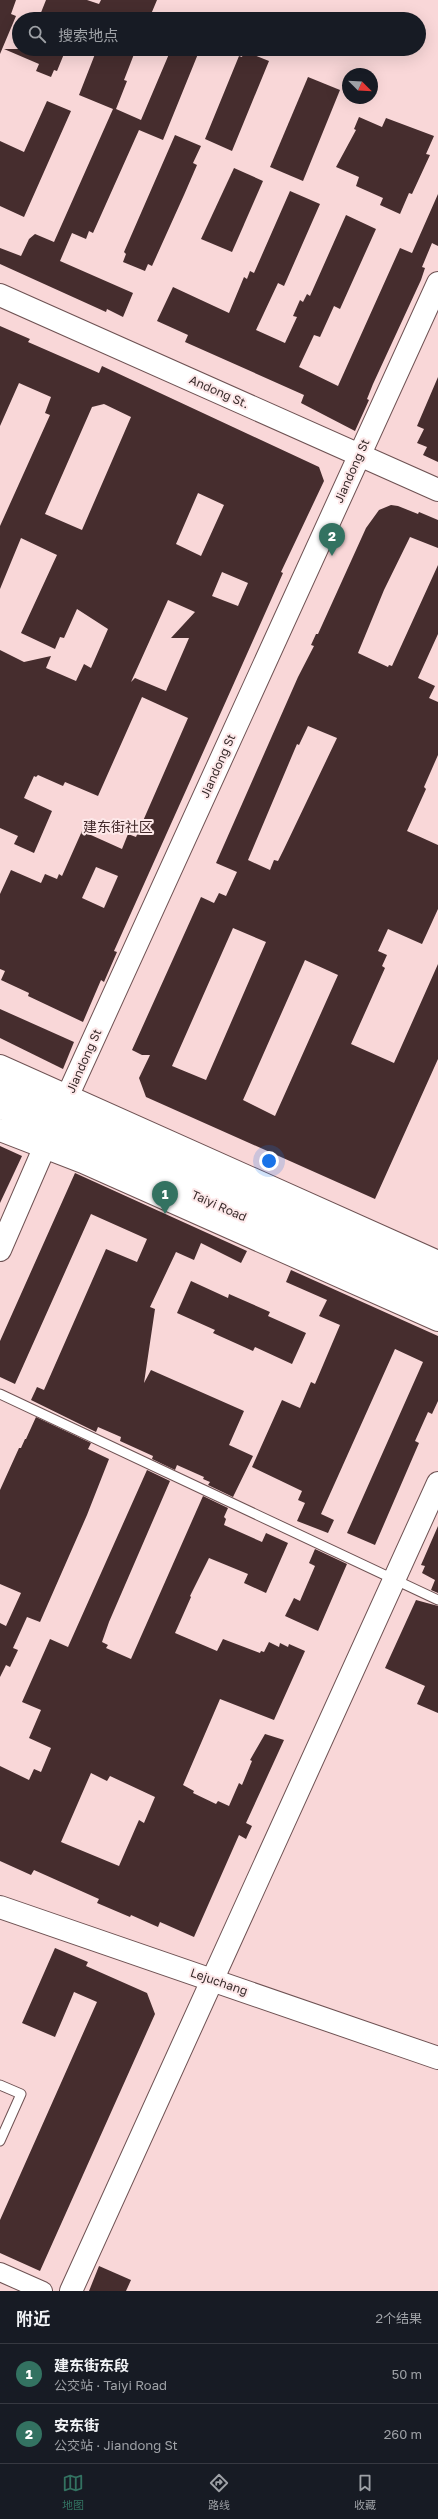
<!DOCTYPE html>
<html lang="zh">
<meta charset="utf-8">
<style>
body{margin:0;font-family:"Golos Text","Noto Sans SC",sans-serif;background:#242831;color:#f1f3f6}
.compass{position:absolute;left:342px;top:68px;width:36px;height:36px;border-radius:50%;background:#171b24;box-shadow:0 4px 16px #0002;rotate:114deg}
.you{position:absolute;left:269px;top:1161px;width:14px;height:14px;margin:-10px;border:3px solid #fff;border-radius:50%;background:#1a73e8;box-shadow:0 0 0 6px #1a73e833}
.badge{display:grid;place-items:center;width:26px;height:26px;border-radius:50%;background:#337261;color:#fff;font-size:13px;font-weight:700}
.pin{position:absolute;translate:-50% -33px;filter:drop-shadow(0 1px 2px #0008)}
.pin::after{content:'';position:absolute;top:21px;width:14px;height:12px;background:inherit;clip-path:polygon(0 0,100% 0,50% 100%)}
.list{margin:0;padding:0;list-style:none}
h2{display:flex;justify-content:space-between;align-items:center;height:52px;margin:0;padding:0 16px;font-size:17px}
h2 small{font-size:13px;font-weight:400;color:#9ea1a6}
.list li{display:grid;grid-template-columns:26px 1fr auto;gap:12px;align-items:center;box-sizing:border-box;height:60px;padding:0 16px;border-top:1px solid #363941}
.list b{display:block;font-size:15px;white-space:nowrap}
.list p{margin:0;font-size:13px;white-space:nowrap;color:#9ea1a6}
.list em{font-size:13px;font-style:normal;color:#9ea1a6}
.icon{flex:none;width:22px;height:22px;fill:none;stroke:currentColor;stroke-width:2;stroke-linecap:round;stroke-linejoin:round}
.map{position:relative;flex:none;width:438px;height:2291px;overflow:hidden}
.search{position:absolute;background:#171b24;box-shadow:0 4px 16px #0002;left:12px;right:12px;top:12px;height:44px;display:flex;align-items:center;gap:10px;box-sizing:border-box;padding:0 14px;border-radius:22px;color:#9ea1a6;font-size:15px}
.sheet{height:172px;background:#171b24}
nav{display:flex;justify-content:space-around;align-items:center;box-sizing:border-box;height:56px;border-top:1px solid #363941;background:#171b24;font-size:11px;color:#9ea1a6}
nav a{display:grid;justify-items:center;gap:2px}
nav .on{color:#337261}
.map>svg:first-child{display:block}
</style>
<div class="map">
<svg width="438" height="2291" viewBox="0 0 438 2291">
<rect width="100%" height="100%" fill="#f9d7d8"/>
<!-- building -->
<g fill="#462d2e" fill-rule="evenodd">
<path d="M0,0H16L11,14L16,16L0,54Z"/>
<path d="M46,0H87L99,4L101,0H157L149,19H50L40,15Z"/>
<path d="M4,49H66L57,71L54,70L51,77L36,71L39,64Z"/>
<path d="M97,49H136L124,80L127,81L116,109L141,120L169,54L172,55L174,49H200L163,140L139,130L93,233L89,231L86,239L72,233L60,261L133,293L123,317L107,309L106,312L0,264V248L21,256L29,239L35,234L54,242L113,109L79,95Z"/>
<path d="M244,51L269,61L232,151L205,139L239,56L242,57Z"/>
<path d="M308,77L340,90L303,181L270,167Z"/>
<path d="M47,101L71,111L24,217L0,206V141L24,152Z"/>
<path d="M359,117L382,127L386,118L434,136L426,154L430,155L412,194L409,193L400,214L380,205L383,198L356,186L359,177L336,167L356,130L354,129Z"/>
<path d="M175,135L201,146L193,163L197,165L184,195L152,266L148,264L145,271L123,262L126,254L124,252Z"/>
<path d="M234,168L263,181L232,252L201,239Z"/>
<path d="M290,191L320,204L284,286L278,283L256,330L285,343L297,317L293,316L300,300L303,302L307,294L310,296L346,215L376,229L340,309L334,306L320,337L314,335L299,367L338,386L400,248L412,253L438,194V246L432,243L422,267L425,268L421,280L373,384L367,399L369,400L355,431L301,403L304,395L185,342L188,335L157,321L173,287L229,313L244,277L247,279L250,271L254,273Z"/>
<path d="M0,326L30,339L28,342L99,373L102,366L319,467L324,481L281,572L283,573L222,710L114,951L117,952L104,982L101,980L83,1022L28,996L29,993L1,980L5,971L0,969V894L11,870L41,883L45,874L57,879L59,874L62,876L82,831L122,849L128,834L136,837L188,718L142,697L98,796L65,782L63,786L38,775L36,777L34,776L24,798L52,811L34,853L14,844L18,836L0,828V650L24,662L51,656L46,668L76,681L84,664L91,668L108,629L77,609L64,638L60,637L55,649L21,633L57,555L21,538L0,589V526L50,415L45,413L51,397L19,383L0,426ZM104,404L131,417L82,530L45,514L92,407ZM198,493L224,505L201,556L176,544ZM222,572L248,583L238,606L212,596ZM168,600L195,612L171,638H189L166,691L135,678L131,682ZM96,867L118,876L104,908L82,898Z"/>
<path d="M438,377V462L423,455L427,447L417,443L424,429L417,426Z"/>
<path d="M391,505L398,506L418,514L419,512L438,520V548L410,537L384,590L358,653L388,667L389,665L392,666L438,565V634L418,678L435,686L429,698L438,702V755L424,787L426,789L407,831L438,845V909L422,944L388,929L378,951L387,955L382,966L385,968L351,1044L394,1063L438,964V1059L375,1199L146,1097L139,1078L150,1055H142L132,1050L201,897L214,903L219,893L226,896L237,872L216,863L298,677L314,646L311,645L316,634H318L366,528L379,510ZM308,726L337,738L284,849L278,861L274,860L270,870L248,860L297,744L299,745ZM233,928L266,942L206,1080L172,1066ZM305,960L338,975L275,1116L243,1100Z"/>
<path d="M0,1009L74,1042L63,1069L0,1038Z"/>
<path d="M0,1146L22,1156L0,1203Z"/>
<path d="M75,1173L247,1251L241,1263L201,1243L194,1260L176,1252L150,1307L155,1309L144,1383L151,1370L244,1411L229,1445L253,1456L233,1497L208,1485L210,1482L203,1479L204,1477L177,1465L175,1470L152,1459L153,1456L120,1441L121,1437L98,1427L96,1432L31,1400L37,1387L44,1390L106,1249L137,1262L147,1239L91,1214L15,1384L0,1377V1341Z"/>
<path d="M291,1270L438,1336V1401L432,1414L428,1412L415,1441L419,1443L375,1545L347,1533L423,1362L395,1349L321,1514L334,1520L328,1533L297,1521L305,1503L298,1500L302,1491L252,1467L282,1400L300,1408L311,1382L315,1384L340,1325L319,1316L327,1300L286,1282Z"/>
<path d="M191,1281L228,1298L229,1294L270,1312L268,1316L306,1333L292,1364L255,1347L253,1351L213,1333L215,1330L177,1313Z"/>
<path d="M36,1417L91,1443L88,1449L109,1459L87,1515L40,1622L27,1617L13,1648L18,1650L10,1667L6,1665L0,1677V1623L6,1626L21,1593L0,1584V1490L19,1448H21L25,1439H26Z"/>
<path d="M147,1470L170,1481L109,1622L102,1642L108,1645L106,1648L131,1659L203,1496L228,1508L224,1517L226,1519L224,1525L262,1542L266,1533L288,1543L266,1593L244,1583L248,1574L209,1558L190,1596L191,1597L175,1633L217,1651L223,1639L260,1653L261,1651L264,1652L269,1642L279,1647L280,1643L288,1647L289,1644L305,1651L274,1720L220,1699L183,1785L194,1791L193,1793L216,1804L218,1801L229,1806L239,1783L242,1785L252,1761L250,1760L265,1734L284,1740L246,1823L252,1826L246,1839L239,1835L194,1937L160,1922L158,1927L131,1915L130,1917L97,1903L99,1899L34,1870L31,1875L0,1861V1766L29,1780L34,1769L41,1772L51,1748L29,1738L41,1710L22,1702L50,1639L68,1647ZM91,1773L107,1781L110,1776L155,1797L144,1823L139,1820L119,1866L61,1842Z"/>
<path d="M438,1526V1593L431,1590L435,1580L422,1573L425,1566L421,1565Z"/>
<path d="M315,1549L347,1564L318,1631L285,1616L294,1598L300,1601L315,1566L309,1563Z"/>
<path d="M416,1600L438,1606V1713L417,1704L425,1686L385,1668Z"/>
<path d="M55,1948L88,1962L86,1966L147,1993L155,2014L40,2271L0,2253V2220L97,2002L74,1992L55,2037L22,2023Z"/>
<path d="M99,2266L131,2280L126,2291H89Z"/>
</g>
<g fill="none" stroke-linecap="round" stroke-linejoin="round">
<!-- service casing -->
<g stroke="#6e5253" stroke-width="11">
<g id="service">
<path d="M0,1394L438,1600"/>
<path d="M0,2085L21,2094L0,2141"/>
</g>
</g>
<!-- minor casing -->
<g stroke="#6e5253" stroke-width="20">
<path id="minor" d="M0,2272L43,2291"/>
</g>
<!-- tertiary casing -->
<g stroke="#6e5253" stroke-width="24">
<g id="tertiary">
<path d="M0,1250L52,1130L438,283"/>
<path d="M0,1907L438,2058"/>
<path d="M71,2291L438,1483"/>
</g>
</g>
<!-- secondary casing -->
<g stroke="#6e5253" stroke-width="24">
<g id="secondary">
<path d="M0,295L438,490"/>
<path d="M0,1066L438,1262"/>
<path d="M0,1130L83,1162L438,1320"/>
</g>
</g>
<!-- primary casing -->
<g stroke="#6e5253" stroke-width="24">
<g id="primary">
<path d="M0,1088L438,1282"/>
<path d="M0,1107L438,1302"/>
</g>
</g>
<!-- service -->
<use href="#service" stroke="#fff" stroke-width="9"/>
<!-- minor -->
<use href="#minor" stroke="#fff" stroke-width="18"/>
<!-- tertiary -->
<use href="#tertiary" stroke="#fff" stroke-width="22"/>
<!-- secondary -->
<use href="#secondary" stroke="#fff" stroke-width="22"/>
<!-- primary -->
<use href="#primary" stroke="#fff" stroke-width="22"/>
</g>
<g text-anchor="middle" stroke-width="4" stroke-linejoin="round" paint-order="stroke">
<!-- street labels -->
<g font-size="12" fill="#382b2b" stroke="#fde8e9">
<text transform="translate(219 392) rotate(24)" y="4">Andong St.</text>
<text transform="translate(352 471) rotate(-66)" y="4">Jiandong St</text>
<text transform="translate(218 766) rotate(-66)" y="4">Jiandong St</text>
<text transform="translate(84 1061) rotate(-66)" y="4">Jiandong St</text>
<text transform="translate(219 1206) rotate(24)" y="4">Taiyi Road</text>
<text transform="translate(219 1982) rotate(19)" y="4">Lejuchang</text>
</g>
<!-- quarter labels -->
<g font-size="14" fill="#412829" stroke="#fde8e9">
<text x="118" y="832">建东街社区</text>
</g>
</g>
</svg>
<svg class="compass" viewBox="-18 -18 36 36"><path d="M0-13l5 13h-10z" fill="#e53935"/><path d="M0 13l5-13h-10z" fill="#9ea1a6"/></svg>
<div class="you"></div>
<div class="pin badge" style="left:165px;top:1214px">1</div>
<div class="pin badge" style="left:332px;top:556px">2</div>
<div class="search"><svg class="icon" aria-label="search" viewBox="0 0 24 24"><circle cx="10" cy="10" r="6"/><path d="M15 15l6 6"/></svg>搜索地点</div>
</div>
<section class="sheet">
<h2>附近<small>2个结果</small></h2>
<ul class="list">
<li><span class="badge">1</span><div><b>建东街东段</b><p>公交站 · Taiyi Road</p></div><em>50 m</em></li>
<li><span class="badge">2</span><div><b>安东街</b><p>公交站 · Jiandong St</p></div><em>260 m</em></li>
</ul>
</section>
<nav>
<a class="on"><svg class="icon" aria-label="map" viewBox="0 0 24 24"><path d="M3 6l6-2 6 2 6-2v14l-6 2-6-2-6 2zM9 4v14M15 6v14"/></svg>地图</a>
<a><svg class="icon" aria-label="directions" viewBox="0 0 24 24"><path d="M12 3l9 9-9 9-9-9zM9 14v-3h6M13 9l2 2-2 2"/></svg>路线</a>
<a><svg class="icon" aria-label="saved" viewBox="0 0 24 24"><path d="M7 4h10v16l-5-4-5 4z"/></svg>收藏</a>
</nav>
